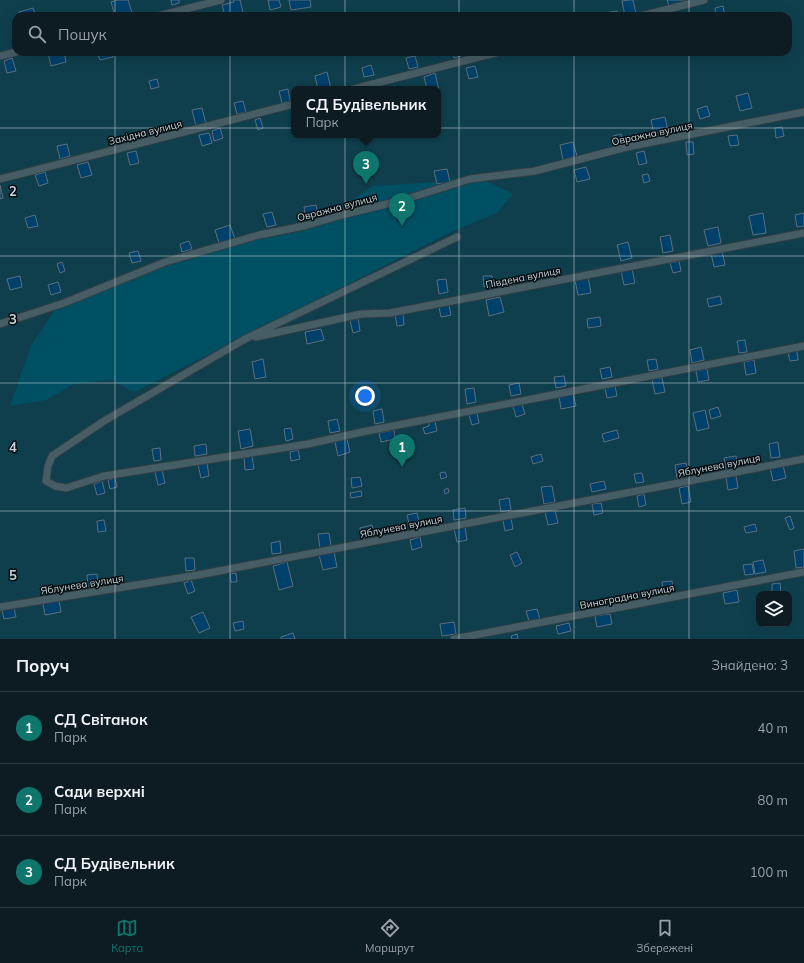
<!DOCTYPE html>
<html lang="uk">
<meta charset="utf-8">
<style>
body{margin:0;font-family:Mulish,sans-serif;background:#1a292f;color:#f1f3f6}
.controls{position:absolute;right:12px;bottom:12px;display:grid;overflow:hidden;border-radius:8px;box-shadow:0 4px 16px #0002}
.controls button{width:36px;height:36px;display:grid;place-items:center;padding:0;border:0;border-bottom:1px solid #2c3a40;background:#0c1c22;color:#f1f3f6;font:20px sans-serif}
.you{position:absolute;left:365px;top:396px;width:14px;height:14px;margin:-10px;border:3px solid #fff;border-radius:50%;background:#1a73e8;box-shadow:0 0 0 6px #1a73e833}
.badge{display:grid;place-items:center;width:26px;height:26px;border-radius:50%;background:#0f766e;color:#fff;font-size:13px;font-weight:700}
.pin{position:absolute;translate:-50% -33px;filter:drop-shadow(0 1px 2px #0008)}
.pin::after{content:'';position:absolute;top:21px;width:14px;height:12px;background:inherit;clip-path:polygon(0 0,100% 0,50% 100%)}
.popup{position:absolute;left:291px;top:86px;width:150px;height:52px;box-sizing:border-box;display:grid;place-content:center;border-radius:8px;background:#0c1c22;filter:drop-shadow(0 1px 3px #0005);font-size:13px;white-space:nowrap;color:#9aa1a5}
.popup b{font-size:15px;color:#f1f3f6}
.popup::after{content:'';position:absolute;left:50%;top:100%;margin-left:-8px;border:8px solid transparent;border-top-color:#0c1c22}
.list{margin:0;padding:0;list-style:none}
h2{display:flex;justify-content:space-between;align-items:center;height:52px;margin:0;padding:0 16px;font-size:17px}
h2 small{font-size:13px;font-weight:400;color:#9aa1a5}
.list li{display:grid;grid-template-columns:26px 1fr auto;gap:12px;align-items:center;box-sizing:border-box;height:72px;padding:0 16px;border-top:1px solid #2c3a40}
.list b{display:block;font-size:15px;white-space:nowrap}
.list p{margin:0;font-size:13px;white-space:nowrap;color:#9aa1a5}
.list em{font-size:13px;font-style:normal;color:#9aa1a5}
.icon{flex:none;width:22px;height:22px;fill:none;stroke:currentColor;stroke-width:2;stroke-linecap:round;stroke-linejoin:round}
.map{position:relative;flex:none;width:804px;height:639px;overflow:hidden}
.search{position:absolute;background:#0c1c22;box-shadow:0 4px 16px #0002;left:12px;right:12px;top:12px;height:44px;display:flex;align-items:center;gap:10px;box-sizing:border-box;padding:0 14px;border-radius:12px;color:#9aa1a5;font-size:15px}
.sheet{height:268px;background:#0c1c22}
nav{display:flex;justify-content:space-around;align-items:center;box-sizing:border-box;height:56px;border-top:1px solid #2c3a40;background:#0c1c22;font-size:11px;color:#9aa1a5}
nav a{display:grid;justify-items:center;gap:2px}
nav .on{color:#0f766e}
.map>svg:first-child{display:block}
</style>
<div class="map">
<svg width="804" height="639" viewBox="0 0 804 639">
<rect width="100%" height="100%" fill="#10262d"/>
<!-- green -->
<path fill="#0f3f4d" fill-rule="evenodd" d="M0,0H804V639H0ZM16,16H788V52H16ZM294,89H438V135H294ZM759,594H789V624H759Z"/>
<!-- forest -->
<path fill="#005064" d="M472,175L513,194L497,213L455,230L134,392L112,380L74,384L46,400L10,406L31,346L60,302L104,282L161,259L261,233L321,221L373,186L437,182Z"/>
<!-- building -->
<g fill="#00416c" stroke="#5e6e7d">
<path d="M117,0H128L133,16H115L111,2Z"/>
<path d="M171,0H179V3L172,5Z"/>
<path d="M233,0H240L244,16H225L222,5L234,2Z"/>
<path d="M268,0H279L281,7L270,10Z"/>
<path d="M289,0H310L311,7L291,10Z"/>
<path d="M629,0H633L636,14L625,16L622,1Z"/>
<path d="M667,0H691L669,6Z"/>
<path d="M723,6L725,16H716L715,8Z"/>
<path d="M33,8L36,16H20L19,12Z"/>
<path d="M617,11L618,16H610L609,12Z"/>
<path d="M192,13V16H180Z"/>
<path d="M48,52H64L66,62L51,66Z"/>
<path d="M97,52H111L113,57L100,60Z"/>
<path d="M453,52H460L461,56L454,58Z"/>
<path d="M415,56L418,67L409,69L406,58Z"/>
<path d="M12,58L16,71L7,73L4,61Z"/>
<path d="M371,65L374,75L364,77L362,68Z"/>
<path d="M475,66L478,77L469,79L466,68Z"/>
<path d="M327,72L331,89H318L315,76Z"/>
<path d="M435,73L439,90L427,89L424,77Z"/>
<path d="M157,79L159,87L151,89L149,81Z"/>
<path d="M395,86L396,89H388V88Z"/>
<path d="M288,89L290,101L282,103L279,91Z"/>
<path d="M748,93L752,108L740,111L736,96Z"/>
<path d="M243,101L246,112L237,114L234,103Z"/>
<path d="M707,106L710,116L700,119L697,109Z"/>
<path d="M202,108L206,124L196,126L192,110Z"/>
<path d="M665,117L668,131L654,134L651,120Z"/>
<path d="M260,118L263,128L258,130L255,120Z"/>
<path d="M782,127L784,136L776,138L775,128Z"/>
<path d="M220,128L223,138L214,141L212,131Z"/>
<path d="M209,133L212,143L202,146L199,135Z"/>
<path d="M621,134L623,143L615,145L613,136Z"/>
<path d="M737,135L739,145L730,146L728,136Z"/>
<path d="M573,142L577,156L563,160L560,145Z"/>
<path d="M686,142H693L694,154L687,155Z"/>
<path d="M67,144L70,156L60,159L57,146Z"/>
<path d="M136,151L139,163L130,165L127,153Z"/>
<path d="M644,151L647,163L639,165L636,153Z"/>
<path d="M88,162L92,175L81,178L77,165Z"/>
<path d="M586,167L590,179L577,182L574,170Z"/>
<path d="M447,169L450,182L437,184L434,171Z"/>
<path d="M45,172L48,183L39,186L35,175Z"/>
<path d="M648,174L650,181L644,183L642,175Z"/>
<path d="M0,185L3,198L0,199Z"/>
<path d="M316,205L318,216L306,219L304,207Z"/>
<path d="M272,212L276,225L267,227L263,214Z"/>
<path d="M763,213L766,233L753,235L749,216Z"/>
<path d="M804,213V226L797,227L795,215Z"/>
<path d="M35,215L38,226L28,228L25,218Z"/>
<path d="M230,225L235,239L219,243L215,230Z"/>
<path d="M718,227L721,243L708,246L704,230Z"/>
<path d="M670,235L673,251L663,253L660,237Z"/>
<path d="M189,241L192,249L182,252L180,244Z"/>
<path d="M628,242L632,258L621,261L617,245Z"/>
<path d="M138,251L141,261L132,263L129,253Z"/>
<path d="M722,251L725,265L714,267L711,253Z"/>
<path d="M679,261L681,271L673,273L670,263Z"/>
<path d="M62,262L65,271L60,273L57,264Z"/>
<path d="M632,269L635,283L624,285L621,271Z"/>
<path d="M20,276L22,287L10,290L7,279Z"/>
<path d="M483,276H492L493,287H484Z"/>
<path d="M588,277L591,293L578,295L575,280Z"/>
<path d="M446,279L448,292L439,294L437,280Z"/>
<path d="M58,282L61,292L51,295L48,285Z"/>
<path d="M720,296L722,304L709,307L707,299Z"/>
<path d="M500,297L504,312L489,316L486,300Z"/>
<path d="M449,305L451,315L441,317L439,307Z"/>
<path d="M403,313L404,325L397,326L395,314Z"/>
<path d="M600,317L601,326L588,328L587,319Z"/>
<path d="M358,318L360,331L353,333L350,320Z"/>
<path d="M321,329L324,340L307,344L305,332Z"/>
<path d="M745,340L747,352L739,353L737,341Z"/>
<path d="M701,347L704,360L692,363L690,350Z"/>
<path d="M797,351L798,360L790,361L788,352Z"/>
<path d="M263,359L266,377L255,379L252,362Z"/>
<path d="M656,359L658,369L649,371L647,360Z"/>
<path d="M754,360L756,373L746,375L744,362Z"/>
<path d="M610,367L612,377L602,379L600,369Z"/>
<path d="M707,369L709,380L698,382L696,371Z"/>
<path d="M564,376L566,386L556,388L554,377Z"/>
<path d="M662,378L665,392L655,394L652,379Z"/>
<path d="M519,383L521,394L511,396L509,385Z"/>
<path d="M615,386L617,396L607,398L605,388Z"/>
<path d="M474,388L476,402L467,404L465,389Z"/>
<path d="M573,394L576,406L561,409L559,396Z"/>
<path d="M522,404L525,414L516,417L513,406Z"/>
<path d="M718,407L721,416L711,419L709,410Z"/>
<path d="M382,409L384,422L375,424L373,411Z"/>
<path d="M705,410L709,428L697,431L693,413Z"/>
<path d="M477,413L479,423L472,425L469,415Z"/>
<path d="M337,419L340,431L330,433L328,421Z"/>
<path d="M435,421L437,431L425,434L423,428L429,426V423Z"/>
<path d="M291,428L293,439L286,441L284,429Z"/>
<path d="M250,429L253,446L241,449L238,431Z"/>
<path d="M394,430L395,439L381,442L379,433Z"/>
<path d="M617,430L619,438L604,442L602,434Z"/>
<path d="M347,439L350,452L338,456L335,442Z"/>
<path d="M778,442L780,457L771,458L769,444Z"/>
<path d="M206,444L207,454L195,456L194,446Z"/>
<path d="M160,448L161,460L154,461L152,449Z"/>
<path d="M298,450L300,459L291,461L290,452Z"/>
<path d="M541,454L543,461L533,464L531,457Z"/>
<path d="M252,456L254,469L245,470L244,457Z"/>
<path d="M736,456L738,468L726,470L724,458Z"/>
<path d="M207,463L209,476L201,478L198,465Z"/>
<path d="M686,463L688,476L677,478L675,465Z"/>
<path d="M783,465L786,478L773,481L770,468Z"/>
<path d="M162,470L165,483L158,485L155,472Z"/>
<path d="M445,472L447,477L441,479L440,473Z"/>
<path d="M642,473L644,482L636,483L634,474Z"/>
<path d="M736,476L738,488L728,490L726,477Z"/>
<path d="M360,477L362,486L352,488L351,478Z"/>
<path d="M115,478L117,487L110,489L108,480Z"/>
<path d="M102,481L105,493L97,495L94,484Z"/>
<path d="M604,481L606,489L592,492L590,484Z"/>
<path d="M552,486L555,502L544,504L541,487Z"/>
<path d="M688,486L691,502L682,504L679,488Z"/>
<path d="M448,488L449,492L445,494L444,490Z"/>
<path d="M361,491L362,496L351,498L350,493Z"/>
<path d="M644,494L646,505L639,507L637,496Z"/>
<path d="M509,498L511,510L501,512L499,500Z"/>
<path d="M601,503L603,513L594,515L592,504Z"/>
<path d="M465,508L466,518L454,520L453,510Z"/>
<path d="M555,510L558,523L548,525L545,512Z"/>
<path d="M417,513L420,526L410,528L407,515Z"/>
<path d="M790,516L794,528L790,530L785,518Z"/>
<path d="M511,518L513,529L505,531L503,520Z"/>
<path d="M104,520L106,531L98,532L97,521Z"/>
<path d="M755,524L757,531L746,533L744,527Z"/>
<path d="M372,525L375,536L362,539L360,528Z"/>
<path d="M465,527L467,540L457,542L454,529Z"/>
<path d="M329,533L331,546L320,548L318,534Z"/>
<path d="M420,537L422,547L412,550L410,540Z"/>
<path d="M280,541L281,553L272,554L271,543Z"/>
<path d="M804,549V567L796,568L794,551Z"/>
<path d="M334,552L337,567L323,570L319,555Z"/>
<path d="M517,552L522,563L515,567L510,555Z"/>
<path d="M185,558H194L195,570L186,571Z"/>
<path d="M763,560L766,572L755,574L753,562Z"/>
<path d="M287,562L293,586L279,590L273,566Z"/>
<path d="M752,564L754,574L745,575L743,565Z"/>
<path d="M236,573L237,582H231L230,574Z"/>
<path d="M97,574L98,585L88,586L87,575Z"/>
<path d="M191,580L195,591L188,594L184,583Z"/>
<path d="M672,581L674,593L664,595L662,582Z"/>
<path d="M780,583L781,594H772V584Z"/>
<path d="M737,590L739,602L725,604L723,593Z"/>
<path d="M59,600L61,612L45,615L43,603Z"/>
<path d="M14,608L16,617L4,619L2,610Z"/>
<path d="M537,609L540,619L529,621L526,611Z"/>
<path d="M203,612L210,628L199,633L191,617Z"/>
<path d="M610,614L612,624L597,627L595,616Z"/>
<path d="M243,621L244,629L235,631L233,623Z"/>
<path d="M454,622L456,634L442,636L440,624Z"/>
<path d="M569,623L571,631L558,634L556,626Z"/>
<path d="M293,633L295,639H281V637Z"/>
<path d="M517,634L518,639H512L511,636Z"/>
</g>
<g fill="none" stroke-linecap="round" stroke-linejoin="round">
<!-- lane casing -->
<g stroke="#303f44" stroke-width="9">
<g id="lane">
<path d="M158,16L221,0"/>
<path d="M641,16L704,0"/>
<path d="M0,56L16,52"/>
<path d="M353,89L499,52"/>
<path d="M0,179L294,104"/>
<path d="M457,237L245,339L104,421L52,456L48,466L46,481L55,486L66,488L104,476L308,444L362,432L804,346"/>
<path d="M0,324L64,303L165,262L259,235L304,226L342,215L403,200L470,179L535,171L627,147L804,112"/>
<path d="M256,337L361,314L390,313L804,233"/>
<path d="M0,607L198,575L804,459"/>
<path d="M454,639L804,572"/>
</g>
</g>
<!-- lane -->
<use href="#lane" stroke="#465d65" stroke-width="7"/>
</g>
<!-- grid -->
<path fill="none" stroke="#c9d5da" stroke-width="1" stroke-opacity="0.55" d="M115,0V16M230,0V16M345,0V16M459,0V16M574,0V16M689,0V16M115,52V639M230,52V639M345,52V639M459,52V639M574,52V639M689,52V639M0,128H804M0,256H804M0,383H804M0,511H804"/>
<g text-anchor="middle" stroke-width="3" stroke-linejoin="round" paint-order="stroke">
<!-- street labels -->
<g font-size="10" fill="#c9d5da" stroke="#050d10">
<text transform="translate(145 132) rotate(-14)" y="4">Західна вулиця</text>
<text transform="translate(652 133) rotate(-12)" y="4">Овражна вулиця</text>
<text transform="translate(337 207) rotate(-15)" y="4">Овражна вулиця</text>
<text transform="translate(523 277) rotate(-11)" y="4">Південа вулиця</text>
<text transform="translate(719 465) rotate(-11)" y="4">Яблунева вулиця</text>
<text transform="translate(401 526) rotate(-11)" y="4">Яблунева вулиця</text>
<text transform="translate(82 584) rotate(-9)" y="4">Яблунева вулиця</text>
<text transform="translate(627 596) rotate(-11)" y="4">Виноградна вулиця</text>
</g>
</g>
<g font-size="13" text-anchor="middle" font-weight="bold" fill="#c9d5da" stroke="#050d10" stroke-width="3" stroke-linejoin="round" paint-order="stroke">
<text x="13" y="196">2</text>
<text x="13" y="324">3</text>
<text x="13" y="452">4</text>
<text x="13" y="580">5</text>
</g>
</svg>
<div class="controls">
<button><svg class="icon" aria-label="layers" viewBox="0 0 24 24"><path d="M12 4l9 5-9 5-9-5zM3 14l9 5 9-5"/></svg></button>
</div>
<div class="you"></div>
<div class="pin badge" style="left:402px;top:467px">1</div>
<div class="pin badge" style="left:402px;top:226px">2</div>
<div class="pin badge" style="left:366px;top:184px">3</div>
<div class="popup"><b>СД Будівельник</b>Парк</div>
<div class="search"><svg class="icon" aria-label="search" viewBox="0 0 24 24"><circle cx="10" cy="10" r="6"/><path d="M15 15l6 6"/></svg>Пошук</div>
</div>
<section class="sheet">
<h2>Поруч<small>Знайдено: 3</small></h2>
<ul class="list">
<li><span class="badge">1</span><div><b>СД Світанок</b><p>Парк</p></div><em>40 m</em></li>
<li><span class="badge">2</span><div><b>Сади верхні</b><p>Парк</p></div><em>80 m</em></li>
<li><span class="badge">3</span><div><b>СД Будівельник</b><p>Парк</p></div><em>100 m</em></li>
</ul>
</section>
<nav>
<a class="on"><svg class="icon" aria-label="map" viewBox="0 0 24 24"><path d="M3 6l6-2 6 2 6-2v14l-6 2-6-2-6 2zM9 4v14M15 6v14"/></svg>Карта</a>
<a><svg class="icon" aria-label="directions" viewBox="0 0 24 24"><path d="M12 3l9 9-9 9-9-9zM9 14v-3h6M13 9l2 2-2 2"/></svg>Маршрут</a>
<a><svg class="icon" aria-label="saved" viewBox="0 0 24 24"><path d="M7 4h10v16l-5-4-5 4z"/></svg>Збережені</a>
</nav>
